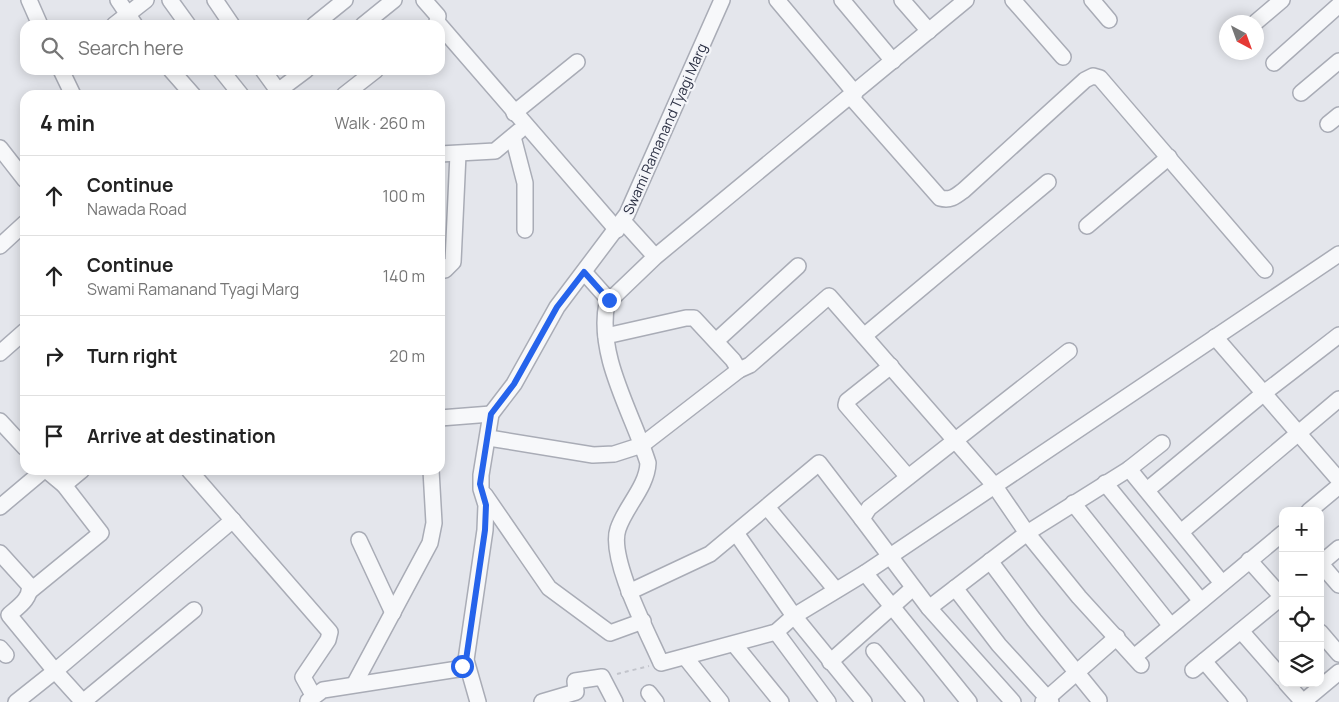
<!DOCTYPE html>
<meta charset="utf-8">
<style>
body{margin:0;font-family:Manrope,sans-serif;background:#f6f6f6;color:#222}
.controls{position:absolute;right:15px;bottom:15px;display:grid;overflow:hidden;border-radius:10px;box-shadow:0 2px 12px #0003}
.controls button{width:45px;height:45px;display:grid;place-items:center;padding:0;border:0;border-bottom:1px solid #e0e0e0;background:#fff;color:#222;font:25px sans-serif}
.compass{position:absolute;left:1219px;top:15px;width:45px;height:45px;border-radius:50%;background:#fff;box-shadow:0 2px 12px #0003;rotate:139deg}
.stop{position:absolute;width:15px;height:15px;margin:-11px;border:4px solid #2563eb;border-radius:50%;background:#fff}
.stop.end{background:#2563eb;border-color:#fff;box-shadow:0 1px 5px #0008}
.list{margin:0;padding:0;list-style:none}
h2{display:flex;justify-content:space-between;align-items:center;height:65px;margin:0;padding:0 20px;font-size:21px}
h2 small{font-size:16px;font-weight:400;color:#767676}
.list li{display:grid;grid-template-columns:32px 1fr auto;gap:15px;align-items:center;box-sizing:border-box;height:80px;padding:0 20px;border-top:1px solid #e0e0e0}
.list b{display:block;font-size:19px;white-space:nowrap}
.list p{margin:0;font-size:16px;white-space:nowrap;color:#767676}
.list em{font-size:16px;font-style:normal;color:#767676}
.icon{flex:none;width:28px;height:28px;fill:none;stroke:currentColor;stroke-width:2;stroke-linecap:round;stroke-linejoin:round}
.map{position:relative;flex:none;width:1339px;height:702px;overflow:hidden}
.search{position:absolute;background:#fff;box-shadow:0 2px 12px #0003;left:20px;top:20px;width:425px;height:55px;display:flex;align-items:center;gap:12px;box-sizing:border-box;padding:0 18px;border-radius:15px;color:#767676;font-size:19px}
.panel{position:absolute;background:#fff;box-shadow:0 2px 12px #0003;left:20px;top:90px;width:425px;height:385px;border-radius:15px}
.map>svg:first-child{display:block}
</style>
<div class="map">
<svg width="1339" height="702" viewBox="0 0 1339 702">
<rect width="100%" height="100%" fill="#e4e6ec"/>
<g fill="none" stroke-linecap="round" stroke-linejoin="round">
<!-- minor casing -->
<g stroke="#a9acb6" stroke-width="18">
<g id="minor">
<path d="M29,0L40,25"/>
<path d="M118,0L135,25"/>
<path d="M170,0L188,25"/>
<path d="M215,0L232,25"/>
<path d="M424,0L438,16L437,22L617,230"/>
<path d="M777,0L855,93"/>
<path d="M842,0L893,61"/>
<path d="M902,0L929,31"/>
<path d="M966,0L655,257L607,303C596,356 633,414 648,463C647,487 625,507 618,529C608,558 649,635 661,663L776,632L794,616L865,573L1339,254"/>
<path d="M1013,0L1063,57"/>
<path d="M1092,0L1109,20"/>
<path d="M1256,22L1282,0"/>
<path d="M114,25L146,0"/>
<path d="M314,25L345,0"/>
<path d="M363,25L394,0"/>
<path d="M1274,63L1339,5"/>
<path d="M61,70L73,95"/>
<path d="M171,70L193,95"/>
<path d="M221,70L241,95"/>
<path d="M263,70L281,95"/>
<path d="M278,91L306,70"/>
<path d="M1301,93L1339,61"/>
<path d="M344,95L376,70"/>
<path d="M851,97L940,198C951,201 956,196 964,190L1085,80L1093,76L1100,78L1265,270"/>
<path d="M514,113L577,62"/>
<path d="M1328,124L1339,115"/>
<path d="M513,137L525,183V230"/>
<path d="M0,148L25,180"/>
<path d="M440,154L495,151L519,131"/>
<path d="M623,221L652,253"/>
<path d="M1087,226L1169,157"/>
<path d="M0,246L25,223"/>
<path d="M440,269L445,270L453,262L458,154"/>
<path d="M584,272L609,300"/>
<path d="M606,336L686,318H694L733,360L739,370"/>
<path d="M864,336L1048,182"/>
<path d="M1215,337L1339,480"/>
<path d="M716,341L798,266"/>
<path d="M0,353L25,331"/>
<path d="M891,366L847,401L846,405L908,477"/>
<path d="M440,418L491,414"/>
<path d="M0,421L25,448"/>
<path d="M489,438L593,455L614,454L642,445L739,370L750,365L829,296L994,485L1027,533L1079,597L1141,665"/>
<path d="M1129,469L1222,583"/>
<path d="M46,470L64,485L82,470"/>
<path d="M189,470L330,632L328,640L303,677L313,695"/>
<path d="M1105,483L1201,601"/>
<path d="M1147,490L1264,393L1339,335"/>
<path d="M485,495L549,588L610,633L643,621"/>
<path d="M1073,503L1171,626"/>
<path d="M0,507L44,470"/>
<path d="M767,507L836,590"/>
<path d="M1309,511L1339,486"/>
<path d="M1181,532L1339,399"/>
<path d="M736,533L794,616L864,702"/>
<path d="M359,540L393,613"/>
<path d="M0,553L29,585C32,598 18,607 9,615L55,671L233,520"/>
<path d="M1249,560L1282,597"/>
<path d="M990,561L1034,620L1099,700"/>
<path d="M1320,563L1339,585"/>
<path d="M1320,564L1339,548"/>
<path d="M865,573L969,702"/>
<path d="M955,588L999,645L1051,702"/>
<path d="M30,591L101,533L64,485"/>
<path d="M629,592L710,554L819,463L862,519"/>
<path d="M929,608L1027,533L1129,469L1162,443"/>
<path d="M1241,631L1283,679"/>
<path d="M776,632L828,702"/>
<path d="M1320,632L1339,654"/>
<path d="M734,644L781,702"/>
<path d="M0,648L6,655"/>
<path d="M874,651L916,702"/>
<path d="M685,657L721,702"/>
<path d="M1134,657L1283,533"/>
<path d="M1204,661L1239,702"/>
<path d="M830,662L913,588"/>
<path d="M1193,670L1283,596"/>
<path d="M355,683L430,543L434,523L431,470"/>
<path d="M1286,683L1303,702"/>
<path d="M649,693L656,702"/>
<path d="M84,701L194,610"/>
<path d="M308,701L323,690L458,669L466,660"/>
<path d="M16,702L55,671L83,702"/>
<path d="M478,702L466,660L485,530L486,505L481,489V475L491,414L514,384L557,307L627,214L722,0"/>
<path d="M542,702L576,692L575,681L602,677L615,702"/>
<path d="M1013,702L929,608L862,519L869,508L1069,351"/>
<path d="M1043,702L1117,637"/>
<path d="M1303,702L1339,672"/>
</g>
</g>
<!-- path -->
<path stroke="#c2c4cb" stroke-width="2" stroke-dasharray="4 4" stroke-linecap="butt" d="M617,674L649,666"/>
<!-- minor -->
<use href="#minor" stroke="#f7f8fa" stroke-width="15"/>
</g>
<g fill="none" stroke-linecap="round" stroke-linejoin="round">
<!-- route -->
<path stroke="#2563eb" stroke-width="6" d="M462,666L466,660L485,530L486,505L480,484L491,414L514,384L557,307L584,272L609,300"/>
</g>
<g text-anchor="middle" stroke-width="4.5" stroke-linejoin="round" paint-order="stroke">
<!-- street labels -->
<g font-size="14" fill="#2c3144" stroke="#f4f5f9">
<text transform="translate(665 129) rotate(-66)" y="5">Swami Ramanand Tyagi Marg</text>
</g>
</g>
</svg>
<div class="controls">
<button>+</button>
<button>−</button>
<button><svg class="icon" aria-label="locate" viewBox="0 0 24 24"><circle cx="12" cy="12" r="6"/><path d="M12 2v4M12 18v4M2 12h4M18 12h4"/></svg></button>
<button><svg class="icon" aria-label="layers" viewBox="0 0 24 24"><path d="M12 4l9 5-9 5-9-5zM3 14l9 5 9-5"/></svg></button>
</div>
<svg class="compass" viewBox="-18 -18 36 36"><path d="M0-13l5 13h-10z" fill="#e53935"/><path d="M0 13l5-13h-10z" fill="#767676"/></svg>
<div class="stop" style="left:462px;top:666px"></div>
<div class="stop end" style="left:609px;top:300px"></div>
<div class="search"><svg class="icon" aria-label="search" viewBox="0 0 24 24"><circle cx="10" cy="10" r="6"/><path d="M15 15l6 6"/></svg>Search here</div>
<section class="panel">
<h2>4 min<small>Walk · 260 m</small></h2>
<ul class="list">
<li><svg class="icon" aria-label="ahead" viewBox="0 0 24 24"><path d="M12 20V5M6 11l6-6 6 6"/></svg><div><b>Continue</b><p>Nawada Road</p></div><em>100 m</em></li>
<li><svg class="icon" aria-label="ahead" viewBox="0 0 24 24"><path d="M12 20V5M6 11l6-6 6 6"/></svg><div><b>Continue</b><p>Swami Ramanand Tyagi Marg</p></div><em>140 m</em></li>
<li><svg class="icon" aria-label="right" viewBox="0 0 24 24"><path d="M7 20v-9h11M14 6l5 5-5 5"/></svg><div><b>Turn right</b></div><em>20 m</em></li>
<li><svg class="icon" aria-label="arrive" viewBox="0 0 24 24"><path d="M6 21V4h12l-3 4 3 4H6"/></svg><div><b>Arrive at destination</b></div></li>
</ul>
</section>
</div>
